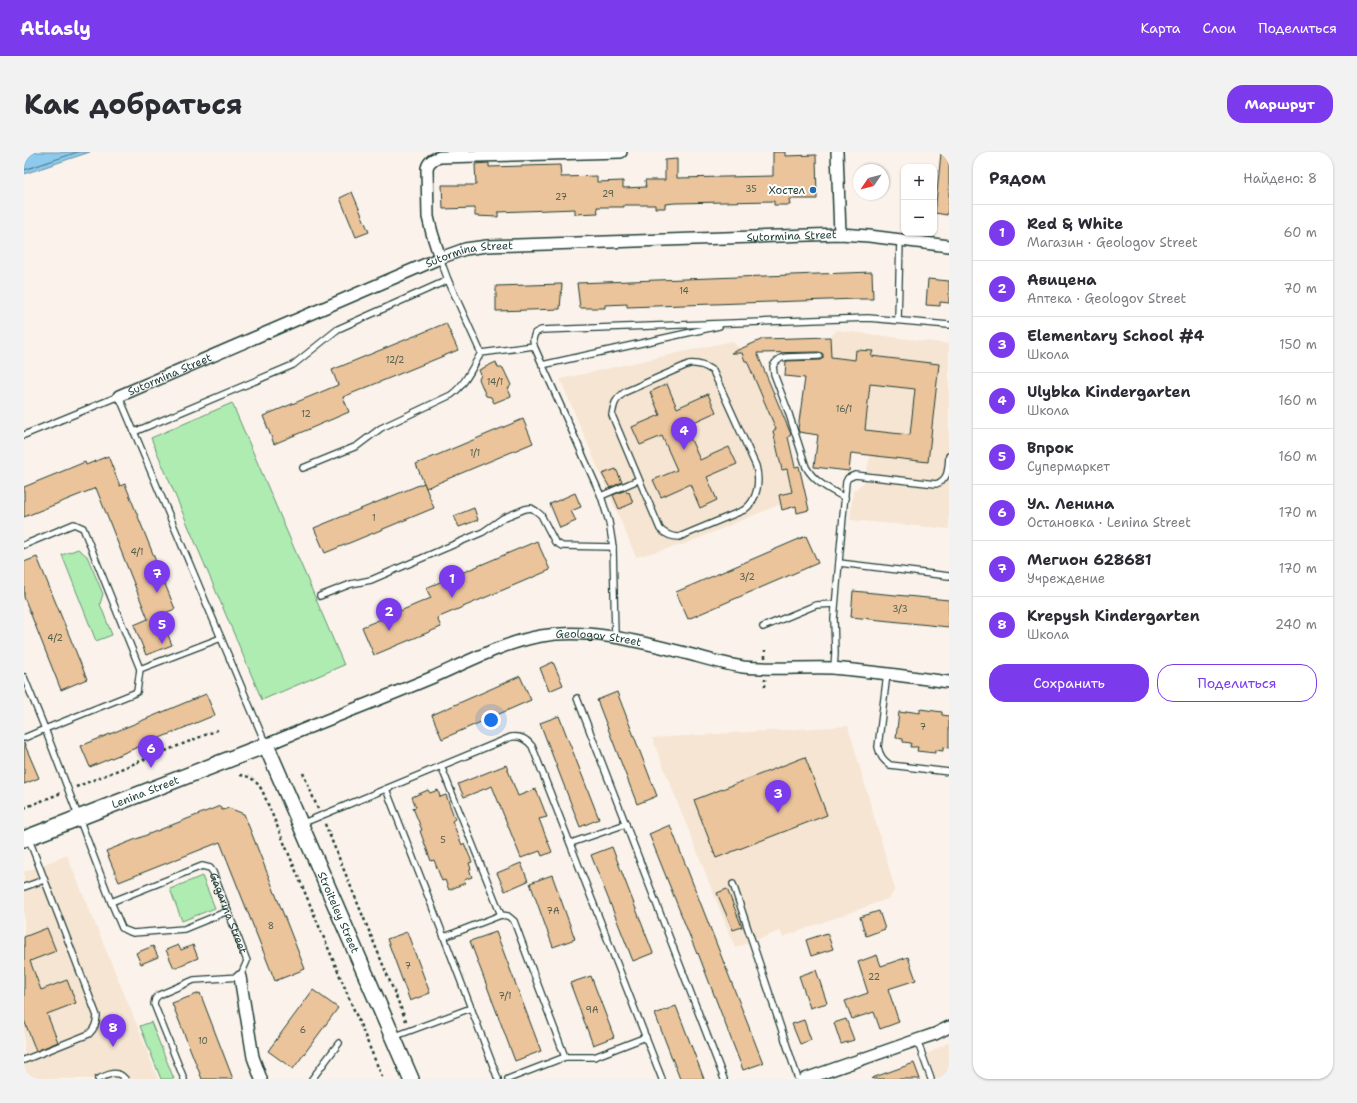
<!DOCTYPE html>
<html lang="ru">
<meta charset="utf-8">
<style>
body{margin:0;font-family:"Shantell Sans",sans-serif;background:#f2f2f3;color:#2b2b33}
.controls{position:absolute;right:12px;top:12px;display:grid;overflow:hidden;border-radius:8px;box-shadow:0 1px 3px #0004}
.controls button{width:36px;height:36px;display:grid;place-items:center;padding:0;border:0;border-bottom:1px solid #e1e1e2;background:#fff;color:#2b2b33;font:20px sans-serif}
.compass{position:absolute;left:829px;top:12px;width:36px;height:36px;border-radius:50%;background:#fff;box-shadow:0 1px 3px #0004;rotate:235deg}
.you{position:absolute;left:467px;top:568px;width:14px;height:14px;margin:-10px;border:3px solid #fff;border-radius:50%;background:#1a73e8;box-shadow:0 0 0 6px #1a73e833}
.badge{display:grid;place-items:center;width:26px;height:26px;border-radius:50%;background:#7c3aed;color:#fff;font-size:13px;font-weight:700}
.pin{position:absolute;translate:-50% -33px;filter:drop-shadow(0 1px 2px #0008)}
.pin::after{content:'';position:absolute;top:21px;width:14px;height:12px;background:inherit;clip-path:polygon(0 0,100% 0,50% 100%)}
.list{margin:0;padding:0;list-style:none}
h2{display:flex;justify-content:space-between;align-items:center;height:52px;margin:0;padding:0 16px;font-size:17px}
h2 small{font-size:13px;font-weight:400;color:#7c7c81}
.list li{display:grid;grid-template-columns:26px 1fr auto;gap:12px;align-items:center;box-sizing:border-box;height:56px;padding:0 16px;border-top:1px solid #e1e1e2}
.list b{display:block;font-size:15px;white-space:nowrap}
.list p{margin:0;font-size:13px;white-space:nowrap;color:#7c7c81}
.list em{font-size:13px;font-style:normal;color:#7c7c81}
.actions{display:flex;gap:8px;padding:12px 16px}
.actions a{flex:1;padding:9px 0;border:1px solid #7c3aed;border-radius:16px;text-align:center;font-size:14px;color:#7c3aed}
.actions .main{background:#7c3aed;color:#fff}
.map{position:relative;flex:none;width:925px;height:927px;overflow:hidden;border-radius:16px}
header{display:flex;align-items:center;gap:24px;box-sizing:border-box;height:56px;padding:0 20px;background:#7c3aed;color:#fff}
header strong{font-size:19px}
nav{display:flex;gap:22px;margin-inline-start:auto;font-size:14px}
.intro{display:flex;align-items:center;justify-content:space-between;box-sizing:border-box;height:96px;padding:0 24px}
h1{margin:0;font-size:28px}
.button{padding:10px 18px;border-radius:16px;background:#7c3aed;color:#fff;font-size:14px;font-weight:700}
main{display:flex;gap:24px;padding:0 24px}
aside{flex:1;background:#fff;border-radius:16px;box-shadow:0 1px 3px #0004}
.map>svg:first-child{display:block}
</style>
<header>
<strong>Atlasly</strong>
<nav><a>Карта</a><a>Слои</a><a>Поделиться</a></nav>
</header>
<div class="intro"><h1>Как добраться</h1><a class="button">Маршрут</a></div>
<main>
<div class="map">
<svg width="925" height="927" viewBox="0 0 925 927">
<rect width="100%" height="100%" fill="#fbf3eb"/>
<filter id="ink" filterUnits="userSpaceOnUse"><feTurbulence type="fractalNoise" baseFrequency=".025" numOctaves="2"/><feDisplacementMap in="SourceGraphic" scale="8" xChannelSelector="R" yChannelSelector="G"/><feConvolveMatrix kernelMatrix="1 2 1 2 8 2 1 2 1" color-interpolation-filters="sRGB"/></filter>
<g filter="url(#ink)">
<!-- built -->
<g fill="#f6e5d3">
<path d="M813,178L925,192V377L826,368L829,339L840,330L846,304L827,301L825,319L801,226L807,199L806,185Z"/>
<path d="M708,189L716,197L721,209H723L752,277L749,279L758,318L763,317L768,340L755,343L757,352L661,392L612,405L536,227Z"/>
<path d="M824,574L871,737L866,746L759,785L756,779L711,796L628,586Z"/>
<path d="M43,703L113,873L134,927H0V720Z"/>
<path d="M925,890V927H912L903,902Z"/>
</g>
<!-- green -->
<g fill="#afecb2" stroke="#679473">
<path d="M208,251L320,513L238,548L127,286Z"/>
<path d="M54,397L63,404L79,442L76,452L88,483L72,489L38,403Z"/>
<path d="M178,724L191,756L158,769L146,737Z"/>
<path d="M127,870L150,927H137L116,874Z"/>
</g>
<!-- water -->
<path fill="#8ec9ee" stroke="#6291a4" d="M0,0H66L0,22Z"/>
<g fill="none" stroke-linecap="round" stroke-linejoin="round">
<!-- shore -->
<path stroke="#4b757e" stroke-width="1" d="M0,18L54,0"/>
</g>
<!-- building -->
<g fill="#ebc49b" stroke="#1f3d34" fill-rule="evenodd">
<path d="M749,0H761V4L792,3L793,47H765L766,53H750V49L651,51L641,52V56H631V53H600V55H573L574,61L551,62V57L474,60V65L451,64V56L419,57L418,33H452L451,12L465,11V15L536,13L537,25L573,24V30L599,29V36L622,35L621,28H641V8L653,7V26L749,24Z"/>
<path d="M917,1L925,2V47L923,63L911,61Z"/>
<path d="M328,40L345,80L332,85L316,46Z"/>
<path d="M848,120L849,147H833L603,155V152L581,153V156H556L553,131Z"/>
<path d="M904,127L925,129V151L916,150V154L902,153Z"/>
<path d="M538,132L536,157L472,159V134Z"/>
<path d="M422,171L434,198L319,245L325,260L250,292L239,264L314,233L308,218Z"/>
<path d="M806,185L807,205L831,208L832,198L849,199L847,204L915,212L904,310L827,301L825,319L790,315L794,283L775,280L774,277L781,226L761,224L762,209L796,208L799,206V202L795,200L733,201L766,280L767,283L764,285L771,315L775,314L785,358L773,361L772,354L758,358L755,343L768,340L763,317L758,318L749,279L752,277L723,209H721L718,201H707L739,187ZM846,232L891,237L886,283L841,278Z"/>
<path d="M472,210L474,216H479L487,233L484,237L487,244L470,251L467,245L462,244L455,227L457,223L455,218Z"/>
<path d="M643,232L653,256L684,242L692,260L661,274L676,308L705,295L713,312L683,325L693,348L676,356L666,332L637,345L629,328L653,318L638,284L616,293L608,275L636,263L626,240Z"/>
<path d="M499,267L509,291L402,336L392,312Z"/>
<path d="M84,304L96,334L101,332L151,457L136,463L148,493L122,503L110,473L124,467L72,336L0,365V335L61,310L62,313Z"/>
<path d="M592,317L598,330L586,336L578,322Z"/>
<path d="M400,331L410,356L301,401L290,376Z"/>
<path d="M602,338L603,341L605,340L609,351L595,357L589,343Z"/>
<path d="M551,341L557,355L547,359L552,369L536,376L526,352Z"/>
<path d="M450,356L454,368L435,375L430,364Z"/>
<path d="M782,384L794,411L664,467L652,440Z"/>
<path d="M513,389L526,418L413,466L417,475L350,503L338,475L407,446L402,436Z"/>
<path d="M13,405L63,527L37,538L0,445V410Z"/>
<path d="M829,439L925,448V475L827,465Z"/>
<path d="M529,510L539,533L525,539L516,516Z"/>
<path d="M496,524L507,548L418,587L408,563Z"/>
<path d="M593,540L633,644L613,652L573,548Z"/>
<path d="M182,542L191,563L66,615L57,594Z"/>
<path d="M896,557L918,560V563L925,564V596L919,595V599L911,598V601L893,599L894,595H886L887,591L879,590V587L872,586L875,560L882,561V559L896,561Z"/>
<path d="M535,564L575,667L556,675L516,571Z"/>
<path d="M0,591L15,626L0,632Z"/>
<path d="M781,605L803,663L692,706L670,648Z"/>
<path d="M482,613L494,644L512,637L523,665L515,667L528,700L518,704L516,699L497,706L468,634L440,645L434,632Z"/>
<path d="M404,638L406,641L414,638L416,645L422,643L431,667L428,669L438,693L440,691L448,710L445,711L447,717L445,718L448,725L440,728L441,731L425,738L421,728L418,729L410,708L407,709L396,679L398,678L389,656L392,655L388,645Z"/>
<path d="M196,654L198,658L205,656L220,662L281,817L251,829L196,690L95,730L82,699Z"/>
<path d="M646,673L739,911L719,918L674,801L673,802L625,682Z"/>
<path d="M588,695L629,801L609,809L567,703Z"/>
<path d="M497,711L504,729L481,739L473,721Z"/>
<path d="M528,723L551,787L529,795L506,731Z"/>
<path d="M703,737L718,775L709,778L693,741Z"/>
<path d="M855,759L861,777L842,784L836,765Z"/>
<path d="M23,776L32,799L6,809L17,838L43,828L52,851L23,862L34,890L12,899L0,868V785Z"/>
<path d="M383,780L406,841L386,849L363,787Z"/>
<path d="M472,780L517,899L491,909L446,789Z"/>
<path d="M803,781L809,797L787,804L782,788Z"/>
<path d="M154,793L157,798L169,793L174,806L150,816L142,798Z"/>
<path d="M129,794L134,805L117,812L112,801Z"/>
<path d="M853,803L857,814L884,805L892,828L864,837L875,870L856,877L850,860L828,867L821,849L844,841L834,810Z"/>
<path d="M792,818L803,851L786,856L775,824Z"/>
<path d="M567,824L590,885L569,893L546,831Z"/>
<path d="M289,838L314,856L269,917L244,899Z"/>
<path d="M176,841L209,927H178L148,851Z"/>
<path d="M652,854L680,927H656L631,862Z"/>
<path d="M822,867L830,888L817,892L810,871Z"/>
<path d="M780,868L787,888L776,892L768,872Z"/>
<path d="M890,911L896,927H849L848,926Z"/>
</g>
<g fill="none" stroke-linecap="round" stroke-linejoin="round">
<!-- service casing -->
<g stroke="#1f3d34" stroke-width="8">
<g id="service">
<path d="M416,106L424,128L457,201"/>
<path d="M874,168L876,88"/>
<path d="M795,204L763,205L757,206L752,210L749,214L750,222L764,259L782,315C791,331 806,337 821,346"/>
<path d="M665,212C674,211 682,214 689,219L732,314C736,329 734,348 720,358L655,385C647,385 641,382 636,377L588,263C590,251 591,248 601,240Z"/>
<path d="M518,213L695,174"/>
<path d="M110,280L269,213L314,177L424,128"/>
<path d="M0,283L95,244L242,593"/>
<path d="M279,316L333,294L357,276L427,243C441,233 448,216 457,201L510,194"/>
<path d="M577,344L614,328"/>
<path d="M0,393L50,372L59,376L116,517L197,486"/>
<path d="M815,411L925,424"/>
<path d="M296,444L327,432L347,428L459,380L479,366L501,357L507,356L512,359L517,363L531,390L538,394L589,395"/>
<path d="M739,475L792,453L811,452"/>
<path d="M591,485L589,395L585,370L577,344L510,194L509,187L511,181L517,178L844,166L925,173"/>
<path d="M810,516L811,501L810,467L822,330L824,326L831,323L912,332C925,328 924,316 925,304"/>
<path d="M863,522L854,595C856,604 859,608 866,613L925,620"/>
<path d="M0,525L21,577L113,540L116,517"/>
<path d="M553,546L700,927"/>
<path id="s1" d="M0,586L21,577L87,750L178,714L186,716L189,720L223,809L216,825L170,828L135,843L131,847L130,852L160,927"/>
<path d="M417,614L477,763"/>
<path d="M362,637L420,785L474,927"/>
<path d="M277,672L487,585C497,584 502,587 508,594L638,927"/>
<path d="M547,691L602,672"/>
<path d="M709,732L774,927"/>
<path d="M0,735L20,728"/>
<path d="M87,750L98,776L101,778L109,781L160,777L204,759"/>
<path d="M420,785L477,763L484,764L490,769L541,905"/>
<path d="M369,885L447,856"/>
<path d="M893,888L907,927"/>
<path d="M0,908L65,882C71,876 72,872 73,864L4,685"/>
<path d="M74,927C84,923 93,917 101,927"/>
<path d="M288,927L315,891"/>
<path d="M484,927L541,905H570L622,885"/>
</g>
</g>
<!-- minor casing -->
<g stroke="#1f3d34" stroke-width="14">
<g id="minor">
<path d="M813,0L816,82"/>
<path d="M416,106L408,81L404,65L403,16C405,9 409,7 416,5L597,0"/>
<path id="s2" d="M95,244L416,106L441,97L463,94L816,82L845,84L925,94"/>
<path id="s3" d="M242,593C297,570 352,549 407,526C441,511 481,490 517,484C564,476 614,489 661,501C680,506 699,512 719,515C749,518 779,515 808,516C847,519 886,525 925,530"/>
<path d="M216,825L229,905L237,927"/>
<path d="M781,927L893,888L911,882L925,875"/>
</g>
</g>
<!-- secondary casing -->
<g stroke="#1f3d34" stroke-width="18">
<g id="secondary">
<path id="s4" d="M0,687L242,593L387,927"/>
</g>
</g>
<!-- path -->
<g stroke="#1f3d34" stroke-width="2.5" stroke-dasharray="3 3" stroke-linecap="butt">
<path d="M741,506V498"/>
<path d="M741,535V527"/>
<path d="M279,621L294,657"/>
<path d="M216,623C227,624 232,629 238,638L359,927"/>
<path d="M52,635L196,577"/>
<path d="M0,656L37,641"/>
<path d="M301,672L383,871"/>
</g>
<!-- service -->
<use href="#service" stroke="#fff" stroke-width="5.5"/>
<!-- minor -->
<use href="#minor" stroke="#fff" stroke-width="11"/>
<!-- secondary -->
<use href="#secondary" stroke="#fff" stroke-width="15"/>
</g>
</g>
<!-- markers -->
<circle fill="#1f6fb2" stroke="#fff" stroke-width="1.5" cx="789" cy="38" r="4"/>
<g text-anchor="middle" stroke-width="4" stroke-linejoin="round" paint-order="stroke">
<!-- number labels -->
<g font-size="9" fill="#525f4e">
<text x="727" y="40">35</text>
<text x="584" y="45">29</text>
<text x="537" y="48">27</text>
<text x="660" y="142">14</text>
<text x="371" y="211">12/2</text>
<text x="471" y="233">14/1</text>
<text x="820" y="260">16/1</text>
<text x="282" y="265">12</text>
<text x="451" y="304">1/1</text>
<text x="350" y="369">1</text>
<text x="113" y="403">4/1</text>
<text x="723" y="428">3/2</text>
<text x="876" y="460">3/3</text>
<text x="31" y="489">4/2</text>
<text x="899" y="578">7</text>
<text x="419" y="691">5</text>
<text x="529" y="762">7А</text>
<text x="247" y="777">8</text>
<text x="384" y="817">7</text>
<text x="850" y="828">22</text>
<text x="481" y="847">7/1</text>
<text x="568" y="861">9А</text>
<text x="279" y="881">6</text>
<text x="179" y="892">10</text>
</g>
<!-- poi labels -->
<g font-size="11" fill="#1f3d34" stroke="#fff" text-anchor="end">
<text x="781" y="42">Хостел</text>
</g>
<!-- street labels -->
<g font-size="11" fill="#1f3d34" stroke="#fff">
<text dy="4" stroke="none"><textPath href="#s2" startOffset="703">Sutormina Street</textPath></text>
<text dy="4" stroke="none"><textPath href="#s2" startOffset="379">Sutormina Street</textPath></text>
<text dy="4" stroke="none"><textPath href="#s2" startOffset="55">Sutormina Street</textPath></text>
<text dy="4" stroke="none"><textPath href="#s3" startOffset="354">Geologov Street</textPath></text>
<text dy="4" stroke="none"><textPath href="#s4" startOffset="130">Lenina Street</textPath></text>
<text dy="4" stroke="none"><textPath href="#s4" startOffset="442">Stroiteley Street</textPath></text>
<text dy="4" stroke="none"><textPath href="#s1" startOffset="363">Gagarina Street</textPath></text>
</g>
</g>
</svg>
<div class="controls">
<button>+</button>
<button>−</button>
</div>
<svg class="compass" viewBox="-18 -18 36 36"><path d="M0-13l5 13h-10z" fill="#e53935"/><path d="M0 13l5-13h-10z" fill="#7c7c81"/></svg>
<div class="you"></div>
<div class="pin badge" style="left:428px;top:446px">1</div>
<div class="pin badge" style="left:365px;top:479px">2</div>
<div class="pin badge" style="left:754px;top:661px">3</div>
<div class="pin badge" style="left:660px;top:298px">4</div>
<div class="pin badge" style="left:138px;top:492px">5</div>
<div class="pin badge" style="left:127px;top:616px">6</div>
<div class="pin badge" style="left:133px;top:441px">7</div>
<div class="pin badge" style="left:89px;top:895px">8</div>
</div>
<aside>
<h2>Рядом<small>Найдено: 8</small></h2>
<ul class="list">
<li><span class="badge">1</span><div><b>Red &amp; White</b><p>Магазин · Geologov Street</p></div><em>60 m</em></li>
<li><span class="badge">2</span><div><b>Авицена</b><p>Аптека · Geologov Street</p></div><em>70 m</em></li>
<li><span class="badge">3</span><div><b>Elementary School #4</b><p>Школа</p></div><em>150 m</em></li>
<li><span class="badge">4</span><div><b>Ulybka Kindergarten</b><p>Школа</p></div><em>160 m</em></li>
<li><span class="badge">5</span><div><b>Впрок</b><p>Супермаркет</p></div><em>160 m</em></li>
<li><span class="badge">6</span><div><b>Ул. Ленина</b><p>Остановка · Lenina Street</p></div><em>170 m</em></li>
<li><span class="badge">7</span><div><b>Мегион 628681</b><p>Учреждение</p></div><em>170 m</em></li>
<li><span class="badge">8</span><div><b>Krepysh Kindergarten</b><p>Школа</p></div><em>240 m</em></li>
</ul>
<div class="actions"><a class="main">Сохранить</a><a>Поделиться</a></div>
</aside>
</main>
